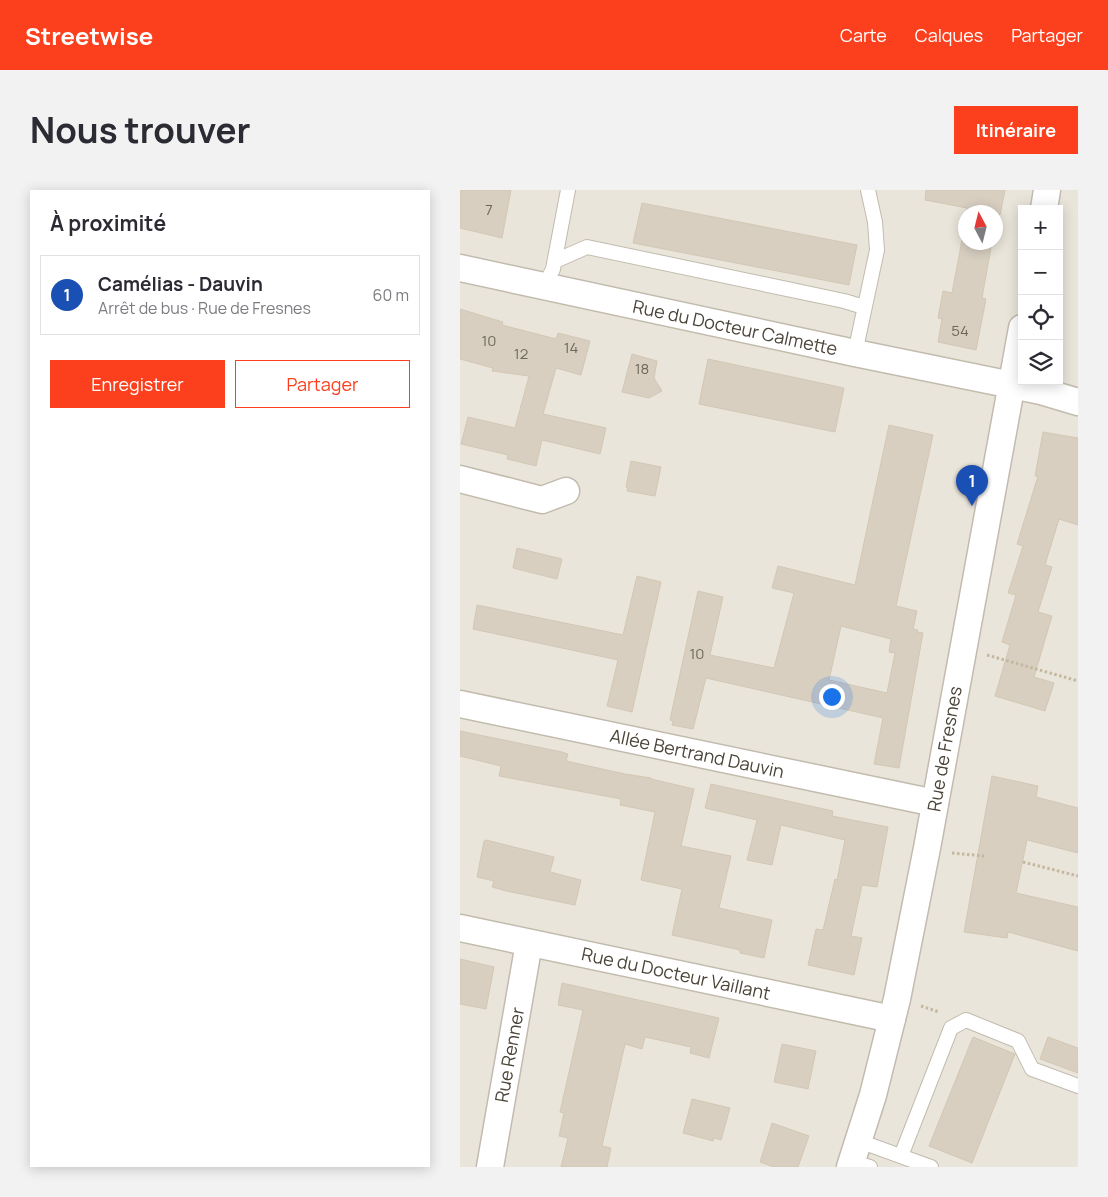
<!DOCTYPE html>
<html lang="fr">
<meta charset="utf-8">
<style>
body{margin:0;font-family:Manrope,sans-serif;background:#f2f2f3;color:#2b2b33}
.controls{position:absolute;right:15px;top:15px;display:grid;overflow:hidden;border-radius:0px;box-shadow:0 2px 12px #0003}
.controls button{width:45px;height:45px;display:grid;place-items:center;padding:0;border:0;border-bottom:1px solid #e1e1e2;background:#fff;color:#2b2b33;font:25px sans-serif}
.compass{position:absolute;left:498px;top:15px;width:45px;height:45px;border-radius:50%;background:#fff;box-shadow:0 2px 12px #0003;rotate:353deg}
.you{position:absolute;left:371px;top:506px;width:18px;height:18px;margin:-12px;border:4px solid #fff;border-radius:50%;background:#1a73e8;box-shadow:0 0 0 8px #1a73e833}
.badge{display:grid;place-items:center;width:32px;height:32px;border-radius:50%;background:#fc3f1d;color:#fff;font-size:16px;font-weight:700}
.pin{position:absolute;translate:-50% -41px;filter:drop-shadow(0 1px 2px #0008)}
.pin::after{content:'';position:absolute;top:26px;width:18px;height:15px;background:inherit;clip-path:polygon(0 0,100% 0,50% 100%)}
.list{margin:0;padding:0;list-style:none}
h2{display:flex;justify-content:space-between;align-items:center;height:65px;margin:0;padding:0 20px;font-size:21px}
h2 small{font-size:16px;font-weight:400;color:#7c7c81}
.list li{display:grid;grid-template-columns:32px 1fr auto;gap:15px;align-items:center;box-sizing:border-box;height:80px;margin:0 10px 10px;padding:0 10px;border:1px solid #e1e1e2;border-radius:0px}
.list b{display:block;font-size:19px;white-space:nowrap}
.list p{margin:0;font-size:16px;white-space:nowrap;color:#7c7c81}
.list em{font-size:16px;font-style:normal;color:#7c7c81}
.actions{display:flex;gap:10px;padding:15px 20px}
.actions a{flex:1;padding:11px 0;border:1px solid #fc3f1d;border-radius:0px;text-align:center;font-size:18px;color:#fc3f1d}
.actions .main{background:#fc3f1d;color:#fff}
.icon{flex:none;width:28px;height:28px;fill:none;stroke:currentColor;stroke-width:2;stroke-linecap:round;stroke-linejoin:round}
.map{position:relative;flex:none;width:618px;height:977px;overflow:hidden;border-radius:0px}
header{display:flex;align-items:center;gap:30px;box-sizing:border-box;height:70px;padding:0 25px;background:#fc3f1d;color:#fff}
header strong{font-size:24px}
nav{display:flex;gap:28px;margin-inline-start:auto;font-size:18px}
.intro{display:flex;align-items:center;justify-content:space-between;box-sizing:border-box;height:120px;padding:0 30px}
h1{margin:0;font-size:35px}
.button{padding:12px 22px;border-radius:0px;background:#fc3f1d;color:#fff;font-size:18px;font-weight:700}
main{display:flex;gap:30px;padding:0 30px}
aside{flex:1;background:#fff;border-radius:0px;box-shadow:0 2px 12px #0003}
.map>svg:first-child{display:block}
</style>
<header>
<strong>Streetwise</strong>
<nav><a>Carte</a><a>Calques</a><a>Partager</a></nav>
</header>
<div class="intro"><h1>Nous trouver</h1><a class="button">Itinéraire</a></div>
<main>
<aside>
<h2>À proximité<small></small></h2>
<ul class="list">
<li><span class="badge" style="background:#1a4fb4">1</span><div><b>Camélias - Dauvin</b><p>Arrêt de bus · Rue de Fresnes</p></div><em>60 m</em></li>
</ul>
<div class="actions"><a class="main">Enregistrer</a><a>Partager</a></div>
</aside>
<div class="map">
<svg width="618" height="977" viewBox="0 0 618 977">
<rect width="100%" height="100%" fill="#f6f3ec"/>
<!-- residential -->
<path fill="#eae5da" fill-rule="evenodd" d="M0,0H618V977H0ZM562,19H599V191H562ZM506,22H536V52H506Z"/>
<!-- building -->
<g fill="#d8cfc1" stroke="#d3c7b4" fill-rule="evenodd">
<path d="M0,0H51L42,48L0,38Z"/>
<path d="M466,0H545L540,25L538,24L536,36V22H507V18L465,10Z"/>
<path d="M182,13L397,55L389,95L173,53Z"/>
<path d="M506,29V52H532L522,108L526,109L516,160L478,152L482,129L478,128L483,101L492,103Z"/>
<path d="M0,119L43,132L42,135L96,149L98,143L130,151L121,185L96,178L83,224L146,238L140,264L82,250L76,276L47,269L48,265L1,254L8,227L55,238L69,186L32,181L33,178L0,169Z"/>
<path d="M172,164L197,171L194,188L202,201L189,208L162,202Z"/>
<path d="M248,169L384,198L375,242L239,214Z"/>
<path d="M429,235L473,245L436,416L457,421L453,439L458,440L457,442L463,443L439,578L414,574L423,528L246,488L233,539L212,535L213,531L210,530L238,401L263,407L250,465L314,478L334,403L312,398L318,376L395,395ZM381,436L431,449L429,462L435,463L427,503L369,490Z"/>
<path d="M583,242L618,248V335L599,329L585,375L592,377L578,422L592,426L574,487L594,493L585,521L535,506L550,455L542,452L556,405L548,403L563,356L557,354L578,286H575Z"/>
<path d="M171,271L201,277L195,306L167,301L168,298L166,297Z"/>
<path d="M57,358L102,369L97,389L53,378Z"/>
<path d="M177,386L201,392L172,522L147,516L158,470L13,439L17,415L163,445Z"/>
<path d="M0,541L102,562L108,564L106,571L165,584L191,588V589L234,599L221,656L271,666L259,718L312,730L304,768L280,763V760L212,745L222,699L181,690L195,622L160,615L161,609L39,586L41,576L0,566Z"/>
<path d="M532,586L578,596L576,607L618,618V663L567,650L556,703L618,717V761L548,742L547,748L504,742Z"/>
<path d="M251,594L373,621L372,626L428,637L417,697L402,695L391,746L402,748L394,785L348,775L356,739L363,740L375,689L377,690L385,650L321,635L312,675L287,670L297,630L245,618Z"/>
<path d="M26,650L94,667L90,682L121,690L115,715L46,701L32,697L34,691L17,687L24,651Z"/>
<path d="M0,769L34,777L26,819L0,814Z"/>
<path d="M102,793L259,828L249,868L230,863L231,857L185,847L182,859L165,854L142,956L151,958L147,977H101L108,948L99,946L104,923L100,922L123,820L98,815Z"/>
<path d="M513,847L555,864L512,973L469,956Z"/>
<path d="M588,847L618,858V883L580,869Z"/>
<path d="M322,854L356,861L348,899L314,892Z"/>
<path d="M232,909L270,918L261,950L254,948L253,951L223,943Z"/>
<path d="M312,933L349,946L338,977H314L300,972Z"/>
</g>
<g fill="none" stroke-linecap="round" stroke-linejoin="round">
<!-- lane casing -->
<g stroke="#c2bbae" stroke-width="16">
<g id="lane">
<path d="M95,71L127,57L384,111L404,117"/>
<path d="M84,97L93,79L108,0"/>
<path d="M395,163L417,60L415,32L408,0"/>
<path d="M399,951L471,977"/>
<path d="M441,966L491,838L506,830L558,851L572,879L618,896"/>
<path d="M392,972L410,977"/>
</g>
</g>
<!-- street casing -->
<g stroke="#c2bbae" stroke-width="29">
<g id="street">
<path d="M584,19L587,0"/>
<path d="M0,78L395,163L581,201L618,212"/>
<path d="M0,289L82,310L106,301"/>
<path d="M0,514L475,613"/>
<path d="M0,738L432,829"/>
<path d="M30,977L69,753"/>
<path d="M390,977L413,905L437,809L467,658L562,138"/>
</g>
</g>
<!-- path -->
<g stroke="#c4b79f" stroke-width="3" stroke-dasharray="2.5 2.5" stroke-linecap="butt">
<path d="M527,465L618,491"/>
<path d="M492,663L524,666"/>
<path d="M563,672L618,686"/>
<path d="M461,816L479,822"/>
</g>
<!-- lane -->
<use href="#lane" stroke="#fff" stroke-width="14"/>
<!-- street -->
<use href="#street" stroke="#fff" stroke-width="26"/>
</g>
<g text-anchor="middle" stroke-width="4" stroke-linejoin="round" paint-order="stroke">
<!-- number labels -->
<g font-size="15" fill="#6e675b">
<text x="29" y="25">7</text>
<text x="500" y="146">54</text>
<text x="29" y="156">10</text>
<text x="111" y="163">14</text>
<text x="61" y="169">12</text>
<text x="182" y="184">18</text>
<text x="237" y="469">10</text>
</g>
<!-- street labels -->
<g font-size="18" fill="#4b4439" stroke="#fff">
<text transform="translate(275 138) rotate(12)" y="6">Rue du Docteur Calmette</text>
<text transform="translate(485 559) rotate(-80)" y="6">Rue de Fresnes</text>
<text transform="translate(237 564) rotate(12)" y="6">Allée Bertrand Dauvin</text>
<text transform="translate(216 784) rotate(12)" y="6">Rue du Docteur Vaillant</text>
<text transform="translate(50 865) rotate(-80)" y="6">Rue Renner</text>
</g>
</g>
</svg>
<div class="controls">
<button>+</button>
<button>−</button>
<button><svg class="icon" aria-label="locate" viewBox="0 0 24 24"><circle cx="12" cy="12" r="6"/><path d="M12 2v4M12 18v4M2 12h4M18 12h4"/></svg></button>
<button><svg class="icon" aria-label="layers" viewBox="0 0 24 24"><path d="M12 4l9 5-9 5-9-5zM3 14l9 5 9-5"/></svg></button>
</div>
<svg class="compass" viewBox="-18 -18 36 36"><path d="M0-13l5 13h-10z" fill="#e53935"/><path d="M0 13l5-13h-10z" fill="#7c7c81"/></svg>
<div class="you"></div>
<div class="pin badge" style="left:512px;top:316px;background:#1a4fb4">1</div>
</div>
</main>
